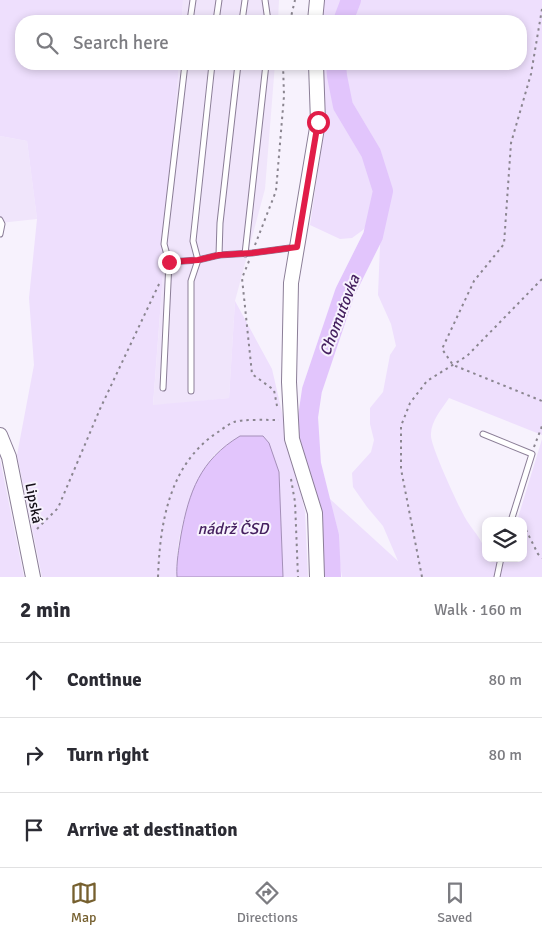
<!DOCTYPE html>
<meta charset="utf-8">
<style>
body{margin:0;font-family:Signika,sans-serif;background:#f2f2f3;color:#2b2b33}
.controls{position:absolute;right:15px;bottom:15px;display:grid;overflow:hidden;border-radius:10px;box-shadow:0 2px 8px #0003}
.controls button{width:45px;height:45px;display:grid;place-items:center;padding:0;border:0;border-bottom:1px solid #e1e1e2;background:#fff;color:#2b2b33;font:25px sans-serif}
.stop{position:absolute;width:15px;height:15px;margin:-11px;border:4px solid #e11d48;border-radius:50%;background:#fff}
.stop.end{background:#e11d48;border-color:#fff;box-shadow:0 1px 5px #0008}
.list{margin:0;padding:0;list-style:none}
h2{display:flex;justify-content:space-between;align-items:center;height:65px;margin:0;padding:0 20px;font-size:21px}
h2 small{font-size:16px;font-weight:400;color:#7c7c81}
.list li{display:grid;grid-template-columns:32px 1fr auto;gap:15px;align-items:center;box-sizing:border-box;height:75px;padding:0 20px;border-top:1px solid #e1e1e2}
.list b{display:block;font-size:19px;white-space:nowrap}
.list em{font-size:16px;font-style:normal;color:#7c7c81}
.icon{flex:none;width:28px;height:28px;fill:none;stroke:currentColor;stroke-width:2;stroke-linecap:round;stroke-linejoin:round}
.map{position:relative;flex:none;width:542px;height:577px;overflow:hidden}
.search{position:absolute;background:#fff;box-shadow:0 2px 8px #0003;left:15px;right:15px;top:15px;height:55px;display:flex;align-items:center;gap:12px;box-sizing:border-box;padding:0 18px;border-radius:20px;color:#7c7c81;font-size:19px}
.sheet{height:290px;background:#fff}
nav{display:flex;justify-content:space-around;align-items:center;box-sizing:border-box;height:70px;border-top:1px solid #e1e1e2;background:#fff;font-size:14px;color:#7c7c81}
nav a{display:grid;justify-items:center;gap:2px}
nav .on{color:#76602f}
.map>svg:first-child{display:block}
</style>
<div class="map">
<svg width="542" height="577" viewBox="0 0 542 577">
<rect width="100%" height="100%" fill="#f7f2fd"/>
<!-- built -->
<g fill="#f0e5fb">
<path d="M183,0H279L278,21H182Z"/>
<path d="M179,64H275L265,189L235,301L229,398L153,406Z"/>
<path d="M0,136L27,141L37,219L0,223Z"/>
</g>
<!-- green -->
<g fill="#eedffd">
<path d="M0,0H183L182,21H21V64H179L153,405L229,398L235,301L272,369L305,512L308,577H283L279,472L240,436C229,443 217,450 210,460C189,489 174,542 177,577H42L17,455L34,365L29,298L37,219L27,141L0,136Z"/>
<path d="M322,0H542V435L449,398C442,409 430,422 431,436C431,447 460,510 467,521C475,533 486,544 486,558H523V521H517L542,439V577H342L330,499L398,561L383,526L367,507L353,487L352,473L371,452L374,440L370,424V408L383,392L390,355L396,346L391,324L378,295L381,221L367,225L363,230L352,238L340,239L310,225L325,122L323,64H521V21H322Z"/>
<path d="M0,459L24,577H0Z"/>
</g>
<!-- water -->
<path fill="#e2c5fc" stroke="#a48fb8" d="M240,436H263L269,443L279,472L283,577H177C176,563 179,548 181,535C189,492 200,460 240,436Z"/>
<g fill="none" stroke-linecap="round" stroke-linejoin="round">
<!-- river -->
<g stroke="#e2c5fc" stroke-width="20">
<path d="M343,21L351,0"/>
<path d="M331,577L329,536L311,464L308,417L312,390L345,292L373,236L383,191L371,153L343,106L337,76L336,64"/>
</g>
<!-- service casing -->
<g stroke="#8b7e97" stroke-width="7">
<g id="service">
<path d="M265,0L268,21"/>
<path d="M190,21L193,0"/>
<path d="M216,21L219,0"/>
<path d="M242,21L245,0"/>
<path d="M185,64L164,244L169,262L198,260L219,255L252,253L297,247"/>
<path d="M0,220L2,224L0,234"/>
<path d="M245,254L266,64"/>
<path d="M219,255L220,223L238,64"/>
<path d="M163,388L169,262"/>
<path d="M191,391V281L198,260L193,241L212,64"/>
<path d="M483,434L532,454L511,521"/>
<path d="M497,577L501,558"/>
</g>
</g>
<!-- tertiary casing -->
<g stroke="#8b7e97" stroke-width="16">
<g id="tertiary">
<path d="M315,21L317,0"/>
<path d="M316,64L318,122L291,283L289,382L292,439L315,513L317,577"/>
<path d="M0,435L9,457L33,577"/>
</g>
</g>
<!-- path -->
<g stroke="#8a858f" stroke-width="2" stroke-dasharray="2.5 4" stroke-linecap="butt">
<path d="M542,9L531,74L511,143L504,244L474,281L442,349L453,365L542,401"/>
<path d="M290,21L295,0"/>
<path d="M255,245L276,191L284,96L283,64"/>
<path d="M249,261L242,278L252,374L274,390L277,406"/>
<path d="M534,447L542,426"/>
<path d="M291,479L295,502L298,577"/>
<path d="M523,524L538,554L542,558"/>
<path d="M37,529L58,508L100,409L160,282"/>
<path d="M158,577C160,523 169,464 218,432C223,429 228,424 234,422C243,419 269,420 279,420"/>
<path d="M422,577L401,469V426L410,403L427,381L467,356L542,279"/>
</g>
<!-- service -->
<use href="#service" stroke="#fff" stroke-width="5"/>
<!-- tertiary -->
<use href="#tertiary" stroke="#fff" stroke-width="14"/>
</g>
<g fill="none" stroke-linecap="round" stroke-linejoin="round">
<!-- route -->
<path stroke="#e11d48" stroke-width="6" d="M169,262L198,260L219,255L252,253L297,247L318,122"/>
</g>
<g text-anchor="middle" stroke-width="4" stroke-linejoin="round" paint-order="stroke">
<!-- street labels -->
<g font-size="15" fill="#151019" stroke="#f7f2fd">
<text transform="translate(34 503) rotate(79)" y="5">Lipská</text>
</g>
<!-- water labels -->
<g font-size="16" font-style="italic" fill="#45205f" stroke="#f7f2fd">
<text transform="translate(339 315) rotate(-69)" y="6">Chomutovka</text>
<text x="233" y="534">nádrž ČSD</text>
</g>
</g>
</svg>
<div class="controls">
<button><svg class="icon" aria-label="layers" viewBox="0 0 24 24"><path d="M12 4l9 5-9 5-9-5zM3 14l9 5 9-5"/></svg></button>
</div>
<div class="stop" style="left:318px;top:122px"></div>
<div class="stop end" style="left:169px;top:262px"></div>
<div class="search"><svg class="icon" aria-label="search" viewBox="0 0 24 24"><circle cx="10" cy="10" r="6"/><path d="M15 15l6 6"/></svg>Search here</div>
</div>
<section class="sheet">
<h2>2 min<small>Walk · 160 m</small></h2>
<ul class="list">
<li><svg class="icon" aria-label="ahead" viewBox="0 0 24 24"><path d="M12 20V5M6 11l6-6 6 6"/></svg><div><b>Continue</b></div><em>80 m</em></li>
<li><svg class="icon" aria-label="right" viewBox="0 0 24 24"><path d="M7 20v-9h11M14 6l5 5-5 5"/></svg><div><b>Turn right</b></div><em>80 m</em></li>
<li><svg class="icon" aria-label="arrive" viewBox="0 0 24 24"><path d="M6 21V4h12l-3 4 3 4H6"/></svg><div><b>Arrive at destination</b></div></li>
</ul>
</section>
<nav>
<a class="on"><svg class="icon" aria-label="map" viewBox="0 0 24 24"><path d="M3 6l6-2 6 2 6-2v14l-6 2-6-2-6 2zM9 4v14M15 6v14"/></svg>Map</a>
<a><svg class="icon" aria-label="directions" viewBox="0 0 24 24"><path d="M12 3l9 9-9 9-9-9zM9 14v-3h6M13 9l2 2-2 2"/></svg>Directions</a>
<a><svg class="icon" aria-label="saved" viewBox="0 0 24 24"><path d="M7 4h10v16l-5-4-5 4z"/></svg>Saved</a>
</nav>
